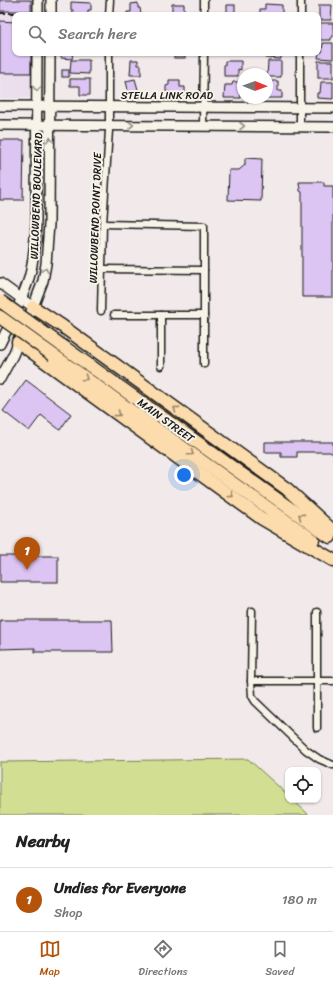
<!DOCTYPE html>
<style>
body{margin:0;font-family:Sriracha,sans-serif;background:#f2f2f2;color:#222}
.controls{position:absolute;right:12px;bottom:12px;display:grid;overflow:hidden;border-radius:8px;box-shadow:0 1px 3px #0004}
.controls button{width:36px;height:36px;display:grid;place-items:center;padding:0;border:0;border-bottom:1px solid #e0e0e0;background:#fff;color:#222;font:20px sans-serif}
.compass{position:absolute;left:237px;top:68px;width:36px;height:36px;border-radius:50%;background:#fff;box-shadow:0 1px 3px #0004;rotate:91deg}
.you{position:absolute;left:184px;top:475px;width:14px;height:14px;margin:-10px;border:3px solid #fff;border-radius:50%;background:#1a73e8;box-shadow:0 0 0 6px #1a73e833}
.badge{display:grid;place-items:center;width:26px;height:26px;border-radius:50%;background:#b45309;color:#fff;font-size:13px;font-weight:700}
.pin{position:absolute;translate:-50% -33px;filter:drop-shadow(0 1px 2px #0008)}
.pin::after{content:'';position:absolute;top:21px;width:14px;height:12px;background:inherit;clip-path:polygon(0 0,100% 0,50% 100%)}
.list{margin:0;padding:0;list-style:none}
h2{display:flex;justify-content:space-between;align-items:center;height:52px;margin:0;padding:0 16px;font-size:17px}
h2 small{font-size:13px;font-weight:400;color:#767676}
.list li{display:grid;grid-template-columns:26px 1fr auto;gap:12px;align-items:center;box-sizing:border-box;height:64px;padding:0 16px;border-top:1px solid #e0e0e0}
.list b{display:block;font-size:15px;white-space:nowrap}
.list p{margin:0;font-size:13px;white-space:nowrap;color:#767676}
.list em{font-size:13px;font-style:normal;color:#767676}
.icon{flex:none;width:22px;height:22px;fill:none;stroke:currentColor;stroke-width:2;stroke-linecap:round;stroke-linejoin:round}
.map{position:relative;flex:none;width:333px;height:815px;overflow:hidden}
.search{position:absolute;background:#fff;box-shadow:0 1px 3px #0004;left:12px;right:12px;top:12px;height:44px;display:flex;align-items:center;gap:10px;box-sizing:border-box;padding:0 14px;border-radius:8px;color:#767676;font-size:15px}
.sheet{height:116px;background:#fff}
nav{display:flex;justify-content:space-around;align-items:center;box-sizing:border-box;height:56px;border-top:1px solid #e0e0e0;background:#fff;font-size:11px;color:#767676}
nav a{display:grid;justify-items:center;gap:2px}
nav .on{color:#b45309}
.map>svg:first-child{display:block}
</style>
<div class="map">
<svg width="333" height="815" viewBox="0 0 333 815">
<rect width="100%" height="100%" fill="#f2eaea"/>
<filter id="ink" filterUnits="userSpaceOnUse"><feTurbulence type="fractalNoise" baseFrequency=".025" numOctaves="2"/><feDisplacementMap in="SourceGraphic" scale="8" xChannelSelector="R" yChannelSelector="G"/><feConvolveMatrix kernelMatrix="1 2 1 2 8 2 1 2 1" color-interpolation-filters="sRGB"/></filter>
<g filter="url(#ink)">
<!-- built -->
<path fill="#ebdfed" d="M0,0H34L33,15H15V53H33V95L31,98H0Z"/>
<!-- green -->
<path fill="#d2df92" stroke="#777e57" d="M248,759L288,795V800H293L309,815H0V762Z"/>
<!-- building -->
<g fill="#dcc4f3" stroke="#1c1c1c">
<rect x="0" y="0" width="31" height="11"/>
<path d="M71,2L91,3V10H88V15H72L73,10H71Z"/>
<path d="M138,3V8H140L141,15H127V12H131V4Z"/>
<path d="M172,4H184V13H186V15H172Z"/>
<path d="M265,4L282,5V15H260V9H265Z"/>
<rect x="227" y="5" width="8" height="10"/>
<path d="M319,5H332L331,20H319Z"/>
<path d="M0,21L15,22V53H31V73H0Z"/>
<path d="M318,23H333V37H331V40H318Z"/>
<path d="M323,43H333V59L318,58L319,52H322Z"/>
<path d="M61,53H73L72,59L61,58Z"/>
<rect x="174" y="53" width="11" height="5"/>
<path d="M266,53H281V59L266,58Z"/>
<path d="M71,60H89V74L70,73Z"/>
<path d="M131,60H138V65H141V75H130Z"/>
<path d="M225,61H241V70L238,69V76H224V65H225Z"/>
<path d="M268,61H281V77H267Z"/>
<rect x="318" y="61" width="15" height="17"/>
<rect x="62" y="70" width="7" height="7"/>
<path d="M70,79H90V95H80V86H70Z"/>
<path d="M135,79L139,93L129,95L126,81Z"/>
<path d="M169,80H180V87H185V95H170V92H166V86L169,85Z"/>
<path d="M267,81H278V91H282V98H267Z"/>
<path d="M233,82H243V90H241V98H224L225,85H232Z"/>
<path d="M321,82H333V99L317,98V93H320Z"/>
<path d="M0,140H24L23,200H0Z"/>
<path d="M245,158L262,159L261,201L228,200L229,170H239L245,165Z"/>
<path d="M299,182H324V186H333V297H302V192L300,191Z"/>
<path d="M26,380L71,414L60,430L41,415L29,431L3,411Z"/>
<path d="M265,442H333V454L330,452H297V457H281V452H265Z"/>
<rect x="0" y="556" width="58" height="26"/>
<path d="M0,620H112L113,652H35V648L0,649Z"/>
</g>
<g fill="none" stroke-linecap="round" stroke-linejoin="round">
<!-- street casing -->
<g stroke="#1c1c1c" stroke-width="9">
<g id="street">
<path d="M109,15L110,0"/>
<path d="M204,15V0"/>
<path d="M301,15V0"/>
<path d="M203,126L204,53"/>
<path d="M300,127V53"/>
<path d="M103,224L204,226V364"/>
<path d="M102,269L204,270"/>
<path d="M101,311L103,224L109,130V53"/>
<path d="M114,315H204"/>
<path d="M161,366V315"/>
<path d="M252,611L251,681L252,696L255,701L306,750L319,759L333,765"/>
<path d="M251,681H333"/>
<path d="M317,728V612"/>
</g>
</g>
<!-- secondary casing -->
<g stroke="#1c1c1c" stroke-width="12">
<g id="secondary">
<path d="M38,15V0"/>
<path d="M51,15V0"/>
<path d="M0,106L333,108"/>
<path d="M0,125L333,127"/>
<path d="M0,283L33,307"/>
<path d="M0,344C10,323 22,301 29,278C34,262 35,241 36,223L37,53"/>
<path d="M0,379L13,355L33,307L43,281L46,264L49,224L50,53"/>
</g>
</g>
<!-- highway casing -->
<g stroke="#1c1c1c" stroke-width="15">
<g id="highway">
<path d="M33,307L62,326L287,489L333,531"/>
<path d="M18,342L261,518L333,560"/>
<path d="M61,345L330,537"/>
<path d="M53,355L313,540"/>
</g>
</g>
<!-- street -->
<use href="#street" stroke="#f7f3e8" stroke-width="6"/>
<!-- secondary -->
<use href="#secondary" stroke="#f7f3e8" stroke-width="9"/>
<!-- highway -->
<use href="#highway" stroke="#fcdcac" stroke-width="12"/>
<!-- rail -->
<path stroke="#1c1c1c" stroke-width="2" stroke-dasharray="6 3" stroke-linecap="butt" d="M0,13H27"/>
<!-- highway-bridge casing -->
<g stroke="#1c1c1c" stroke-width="15" stroke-linecap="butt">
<g id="highway-bridge">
<path d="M0,301L61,345"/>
<path d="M0,317L53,355"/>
</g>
</g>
<!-- highway-bridge -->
<use href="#highway-bridge" stroke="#fcdcac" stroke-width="12"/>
</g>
<!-- one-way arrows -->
<defs><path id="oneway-chevron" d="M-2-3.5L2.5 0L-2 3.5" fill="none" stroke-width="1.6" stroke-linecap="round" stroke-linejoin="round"/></defs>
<g stroke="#94928c">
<use href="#oneway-chevron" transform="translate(37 89) rotate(91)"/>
<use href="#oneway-chevron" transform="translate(131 125)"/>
<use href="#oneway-chevron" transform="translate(242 126)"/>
<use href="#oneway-chevron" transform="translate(50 140) rotate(-89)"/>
<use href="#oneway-chevron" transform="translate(45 270) rotate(-80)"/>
</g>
<g stroke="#97866b">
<use href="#oneway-chevron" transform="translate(85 378) rotate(35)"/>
<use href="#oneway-chevron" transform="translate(176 409) rotate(-144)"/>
<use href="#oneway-chevron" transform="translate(118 414) rotate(36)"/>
<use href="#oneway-chevron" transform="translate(191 453) rotate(35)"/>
<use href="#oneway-chevron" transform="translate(231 495) rotate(36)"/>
<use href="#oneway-chevron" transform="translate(301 516) rotate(-144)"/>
</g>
</g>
<g text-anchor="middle" stroke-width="4" stroke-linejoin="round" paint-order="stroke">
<!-- street labels -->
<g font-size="11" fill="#1c1c1c" stroke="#f7f3e8">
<text x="167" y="99">STELLA LINK ROAD</text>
<text transform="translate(36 196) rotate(-88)" y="4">WILLOWBEND BOULEVARD</text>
<text transform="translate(95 218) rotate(-88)" y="4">WILLOWBEND POINT DRIVE</text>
<text transform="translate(166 420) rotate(36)" y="4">MAIN STREET</text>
</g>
</g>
</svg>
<div class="controls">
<button><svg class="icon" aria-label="locate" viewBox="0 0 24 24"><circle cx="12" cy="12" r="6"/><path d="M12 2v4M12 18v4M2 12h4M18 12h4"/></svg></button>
</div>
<svg class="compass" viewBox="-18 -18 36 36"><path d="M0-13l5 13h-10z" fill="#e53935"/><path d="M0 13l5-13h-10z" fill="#767676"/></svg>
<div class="you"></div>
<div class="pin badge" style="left:27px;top:570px">1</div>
<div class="search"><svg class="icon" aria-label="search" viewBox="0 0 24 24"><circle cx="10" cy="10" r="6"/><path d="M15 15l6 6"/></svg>Search here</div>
</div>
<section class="sheet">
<h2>Nearby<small></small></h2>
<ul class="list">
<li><span class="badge">1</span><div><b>Undies for Everyone</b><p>Shop</p></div><em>180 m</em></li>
</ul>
</section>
<nav>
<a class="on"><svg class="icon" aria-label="map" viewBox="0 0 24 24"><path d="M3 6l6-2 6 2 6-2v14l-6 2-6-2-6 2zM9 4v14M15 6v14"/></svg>Map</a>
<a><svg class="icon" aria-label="directions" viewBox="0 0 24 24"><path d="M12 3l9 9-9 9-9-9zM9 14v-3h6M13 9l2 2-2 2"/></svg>Directions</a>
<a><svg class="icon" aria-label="saved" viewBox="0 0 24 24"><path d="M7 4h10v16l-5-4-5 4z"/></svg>Saved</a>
</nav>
